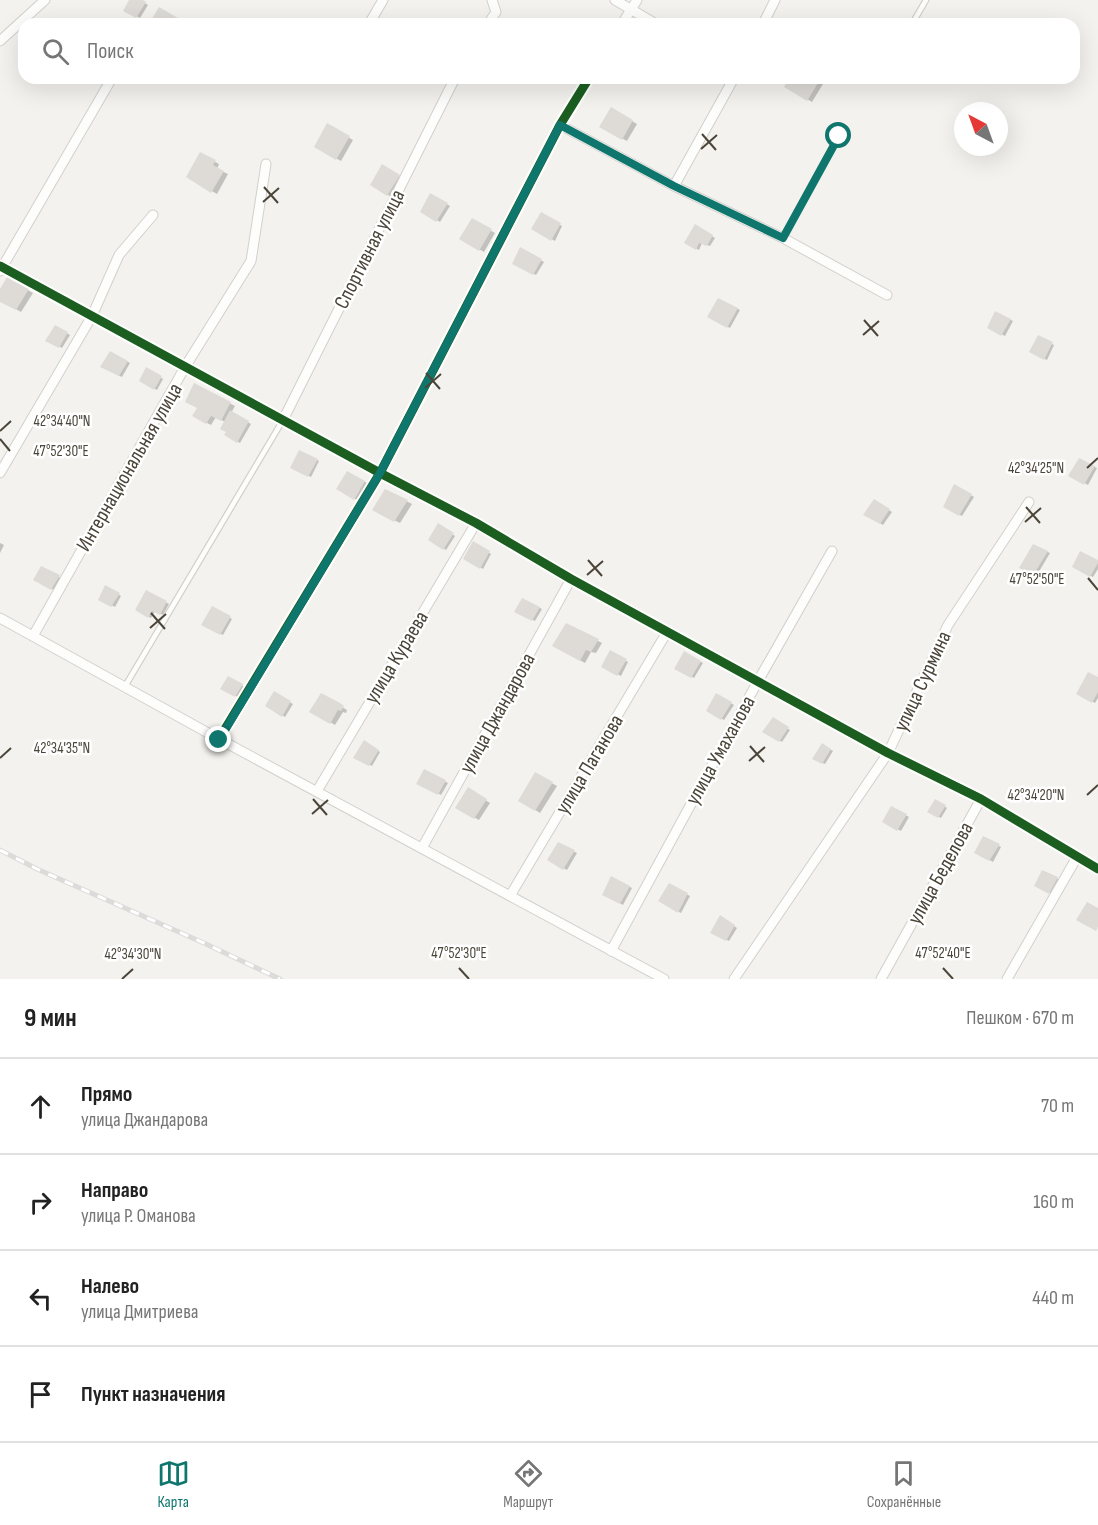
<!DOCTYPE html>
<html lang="ru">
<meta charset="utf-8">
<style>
body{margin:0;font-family:"Sofia Sans Condensed",sans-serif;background:#f6f6f6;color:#222}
.compass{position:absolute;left:954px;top:102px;width:54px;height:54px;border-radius:50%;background:#fff;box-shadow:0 6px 24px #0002;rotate:319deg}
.stop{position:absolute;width:18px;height:18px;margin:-14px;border:4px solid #0f766e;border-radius:50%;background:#fff}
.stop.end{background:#0f766e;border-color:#fff;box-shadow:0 2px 6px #0008}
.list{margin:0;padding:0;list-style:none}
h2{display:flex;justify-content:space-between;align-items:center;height:78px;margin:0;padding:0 24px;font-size:26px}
h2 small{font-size:20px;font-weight:400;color:#767676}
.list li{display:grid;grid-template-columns:39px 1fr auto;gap:18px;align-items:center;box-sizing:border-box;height:96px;padding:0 24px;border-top:2px solid #e0e0e0}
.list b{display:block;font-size:22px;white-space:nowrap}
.list p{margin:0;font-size:20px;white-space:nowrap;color:#767676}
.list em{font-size:20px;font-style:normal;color:#767676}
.icon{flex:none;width:33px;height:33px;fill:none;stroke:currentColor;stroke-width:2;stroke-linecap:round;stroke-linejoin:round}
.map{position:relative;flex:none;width:1098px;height:979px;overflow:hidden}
.search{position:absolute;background:#fff;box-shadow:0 6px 24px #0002;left:18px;right:18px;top:18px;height:66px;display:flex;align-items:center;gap:15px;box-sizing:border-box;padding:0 21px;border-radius:18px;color:#767676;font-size:22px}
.sheet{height:462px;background:#fff}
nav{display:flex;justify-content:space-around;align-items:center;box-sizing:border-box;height:84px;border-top:2px solid #e0e0e0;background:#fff;font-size:16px;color:#767676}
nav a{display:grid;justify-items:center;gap:3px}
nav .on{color:#0f766e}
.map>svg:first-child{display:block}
</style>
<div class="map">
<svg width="1098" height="979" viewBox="0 0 1098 979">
<rect width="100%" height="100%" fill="#f4f2ee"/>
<!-- shadow -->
<g fill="#0003">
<path d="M131,0H140L148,5L140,18L125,10Z"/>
<path d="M791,78H824L826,79L812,102L786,86Z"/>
<path d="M612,109L637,124L627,141L601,127Z"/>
<path d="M327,125L353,140L341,161L316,147Z"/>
<path d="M201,154L219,164L217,169L228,174L217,194L188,177Z"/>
<path d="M382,166L403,179L393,198L372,185Z"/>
<path d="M431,195L450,206L440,222L422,211Z"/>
<path d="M542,214L562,226L555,241L533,229Z"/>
<path d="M472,220L495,233L484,252L461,239Z"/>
<path d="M696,226L715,238L710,246L702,243L699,250L686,243Z"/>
<path d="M521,249L544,262L536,275L514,263Z"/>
<path d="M8,279L33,293L21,312L0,300V292Z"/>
<path d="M719,300L740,310L730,328L709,316Z"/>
<path d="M996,313L1013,321L1005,336L989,328Z"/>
<path d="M56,327L70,335L62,348L48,340Z"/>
<path d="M1038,337L1054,345L1047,360L1031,352Z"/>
<path d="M111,353L130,363L122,377L102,367Z"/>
<path d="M147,369L163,379L157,390L141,380Z"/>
<path d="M195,385L235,406L231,413L251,424L240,443L227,435L225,422L216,417L211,425L194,416L198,408Z"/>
<path d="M300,452L319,461L311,477L292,467Z"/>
<path d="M1079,460L1097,468L1088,485L1070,475Z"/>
<path d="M348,473L367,483L357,500L338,489Z"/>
<path d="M955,486L974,497L962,516L945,507Z"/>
<path d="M386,491L412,504L400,523L374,510Z"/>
<path d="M874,501L892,512L883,525L865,514Z"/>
<path d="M438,525L455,536L446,550L430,539Z"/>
<path d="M0,543L4,545L0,553Z"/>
<path d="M473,543L491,554L483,569L465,558Z"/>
<path d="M1033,546L1050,553L1037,575L1021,567Z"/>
<path d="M1098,562V569L1093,577L1074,567Z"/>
<path d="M42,568L61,578L54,590L35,579Z"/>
<path d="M105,587L121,596L115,607L100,599Z"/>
<path d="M147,592L169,604L163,615L155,611L151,618L137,609Z"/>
<path d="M523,600L542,609L535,621L516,611Z"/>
<path d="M213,608L232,619L223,635L203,624Z"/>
<path d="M566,625L602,643L596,653L591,652L585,663L554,646Z"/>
<path d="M611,652L628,662L621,676L603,667Z"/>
<path d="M684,653L703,663L694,678L676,668Z"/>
<path d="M228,678L245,687L238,697L222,689Z"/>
<path d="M1098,678V698L1095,703L1078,694Z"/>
<path d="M274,693L293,704L285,717L267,706Z"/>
<path d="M322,695L347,710L346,713L343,712L335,725L312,711Z"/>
<path d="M717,695L734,705L724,720L708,710Z"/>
<path d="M773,719L790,730L782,742L764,731Z"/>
<path d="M364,742L380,752L372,766L356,757Z"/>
<path d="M823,745L833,751L825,764L814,759Z"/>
<path d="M424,771L448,783L441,795L418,783Z"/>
<path d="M535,774L557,786L540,813L520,800Z"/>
<path d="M468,789L490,803L479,820L457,808Z"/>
<path d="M936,801L947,808L941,818L929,811Z"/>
<path d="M892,808L909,817L901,831L884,822Z"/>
<path d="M984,838L1001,847L993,862L976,852Z"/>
<path d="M559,844L577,853L567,870L549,860Z"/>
<path d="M1043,872L1060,880L1052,894L1036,886Z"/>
<path d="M612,878L632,888L623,905L604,894Z"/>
<path d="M669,885L690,896L681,913L660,901Z"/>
<path d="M720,917L737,928L729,941L712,932Z"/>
</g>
<!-- building -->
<g fill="#dedbd6">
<path d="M129,0H143L146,2L136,18L123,11Z"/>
<path d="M159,7L178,18L174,24H149Z"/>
<path d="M789,78H821L807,101L784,87Z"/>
<path d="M611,107L633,120L622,140L599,127Z"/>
<path d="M327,123L350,136L336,160L314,147Z"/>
<path d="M200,152L216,160L213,165L224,171L211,193L186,177Z"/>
<path d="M382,164L400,175L387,196L370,185Z"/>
<path d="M430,193L448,203L436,222L420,212Z"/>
<path d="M541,212L561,223L551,241L531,229Z"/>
<path d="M472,218L492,229L479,251L459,239Z"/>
<path d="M695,224L713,235L707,246L699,243L696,250L684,243Z"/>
<path d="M520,247L542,259L533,275L512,264Z"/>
<path d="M7,277L29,289L16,310L0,302V289Z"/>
<path d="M718,298L738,308L727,328L707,317Z"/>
<path d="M995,311L1011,319L1001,336L987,328Z"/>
<path d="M55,325L68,332L59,348L45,341Z"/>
<path d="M1038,335L1053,342L1044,360L1029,352Z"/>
<path d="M110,351L128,361L119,376L100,367Z"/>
<path d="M146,367L162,376L154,390L139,381Z"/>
<path d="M194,383L231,402L221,421L211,416L206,424L192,416L197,408L185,402Z"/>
<path d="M230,410L249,421L237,443L224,435L226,432L220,429Z"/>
<path d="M299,450L318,459L308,477L290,468Z"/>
<path d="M1079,458L1095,466L1084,485L1068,476Z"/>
<path d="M347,471L365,481L354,500L336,489Z"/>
<path d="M954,484L972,494L959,516L943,507Z"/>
<path d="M385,489L408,500L394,522L372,510Z"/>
<path d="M874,499L890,509L880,524L863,515Z"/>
<path d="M438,523L454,533L443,550L428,540Z"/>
<path d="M473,541L490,551L480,569L463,559Z"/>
<path d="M1033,544L1048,551L1034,574L1019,568Z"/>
<path d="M1080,551L1098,560V563L1090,577L1072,567Z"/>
<path d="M41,566L60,575L51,590L33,580Z"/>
<path d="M105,585L120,593L111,607L98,600Z"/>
<path d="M146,590L167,601L160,615L152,611L148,618L135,610Z"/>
<path d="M522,598L540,607L532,621L514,612Z"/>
<path d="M212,606L231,616L220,635L201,625Z"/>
<path d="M566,623L599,639L591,652L586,650L580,661L552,646Z"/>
<path d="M610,650L627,659L617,676L601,667Z"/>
<path d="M684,651L701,661L691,678L674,669Z"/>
<path d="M1088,672L1098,677V692L1092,703L1076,694Z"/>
<path d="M228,676L243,684L235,697L220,689Z"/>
<path d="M274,691L291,701L282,717L265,706Z"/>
<path d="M321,693L340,703L344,706L341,711L338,710L330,724L309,712Z"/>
<path d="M716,693L732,702L721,720L706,711Z"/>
<path d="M773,717L789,727L779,742L762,732Z"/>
<path d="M364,740L379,750L369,766L353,758Z"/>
<path d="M822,743L831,749L822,764L812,759Z"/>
<path d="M424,769L446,780L438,795L416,784Z"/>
<path d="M535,772L553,782L535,811L518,801Z"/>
<path d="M468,787L487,799L474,819L455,808Z"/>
<path d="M935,799L946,805L938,818L927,812Z"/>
<path d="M891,806L907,814L897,831L882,822Z"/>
<path d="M983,836L1000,844L989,861L974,853Z"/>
<path d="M558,842L575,850L563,870L547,860Z"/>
<path d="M1042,870L1058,877L1049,894L1034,886Z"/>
<path d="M611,876L630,886L620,904L602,895Z"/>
<path d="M669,883L688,893L678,913L658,901Z"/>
<path d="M1087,902L1098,908V927L1096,931L1076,920Z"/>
<path d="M720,915L735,925L726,941L710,933Z"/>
</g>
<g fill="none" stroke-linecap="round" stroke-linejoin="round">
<!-- lane casing -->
<g stroke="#d2d0cb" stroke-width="7">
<g id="lane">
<path d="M912,24L926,0"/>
<path d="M783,238L839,136"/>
<path d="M124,688L283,420"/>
</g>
</g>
<!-- street casing -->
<g stroke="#d2d0cb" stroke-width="11">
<g id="street">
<path d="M615,0L656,24"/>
<path d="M369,24L383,0"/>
<path d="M488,24L496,12L492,0"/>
<path d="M622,24L637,0"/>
<path d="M763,24L775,0"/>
<path d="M0,41L45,0"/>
<path d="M560,125L674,186L783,238L887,295"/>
<path d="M674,186L734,78"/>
<path d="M0,266L380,473L476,523L571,579L888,753L981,799L1098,869"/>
<path d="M0,271L112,78"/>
<path d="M283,420L455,78"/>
<path d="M0,473L92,316L119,255L153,215"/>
<path d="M0,618L219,739L664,979"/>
<path d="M33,636L185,367L251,261L266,164"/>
<path d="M219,739L380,473L560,125L589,78"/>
<path d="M317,791L476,523"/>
<path d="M422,848L571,579"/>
<path d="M510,896L667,632"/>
<path d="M611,951L758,681L832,551"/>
<path d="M734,979L888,753L948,625L1029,502"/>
<path d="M881,979L981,799"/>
<path d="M1007,979L1077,857"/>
</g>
</g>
<!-- lane -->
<use href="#lane" stroke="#fdfdfc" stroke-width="4.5"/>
<!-- street -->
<use href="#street" stroke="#fdfdfc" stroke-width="9"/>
<!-- rail casing -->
<g stroke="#dbdbda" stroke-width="5">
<path id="rail" d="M0,850L37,869L206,944L280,979"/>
</g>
<!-- rail -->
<use href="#rail" stroke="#fff" stroke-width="3" stroke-dasharray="9" stroke-linecap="butt"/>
<!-- cycleway casing -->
<g stroke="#fff" stroke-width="13">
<g id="cycleway">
<path d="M0,266L380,473L476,523L571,579L888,753L981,799L1098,869"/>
<path d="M219,739L380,473L560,125L589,78"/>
</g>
</g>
<!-- cycleway -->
<use href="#cycleway" stroke="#1b5e20" stroke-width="9"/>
</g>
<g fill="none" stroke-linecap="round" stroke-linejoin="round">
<!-- route -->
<path stroke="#0f766e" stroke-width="8" d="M219,740L380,473L560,125L674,186L783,238L839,136"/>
</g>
<!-- ticks -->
<path fill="none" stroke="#4b4439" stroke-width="2" d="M702,134L716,150M701,149L717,135M264,187L278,203M263,202L279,188M864,320L878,336M863,335L879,321M426,373L440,389M425,388L441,374M0,431L11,421M0,439L10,451M1087,468L1098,458M1026,507L1040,523M1025,522L1041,508M588,560L602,576M587,575L603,561M1088,578L1098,590M151,613L165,629M150,628L166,614M750,746L764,762M0,758L11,748M749,761L765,747M1087,795L1098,785M313,799L327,815M312,814L328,800M459,968L469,979M943,968L953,979M122,979L133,969"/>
<g text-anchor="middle" stroke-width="5" stroke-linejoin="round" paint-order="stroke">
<!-- street labels -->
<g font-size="21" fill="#4b4439" stroke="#fff">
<text transform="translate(369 249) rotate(-63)" y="7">Спортивная улица</text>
<text transform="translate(129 467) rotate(-60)" y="7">Интернациональная улица</text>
<text transform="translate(396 657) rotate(-59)" y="7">улица Кураева</text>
<text transform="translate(922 681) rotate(-65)" y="7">улица Сурмина</text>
<text transform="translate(497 713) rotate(-61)" y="7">улица Джандарова</text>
<text transform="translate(720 750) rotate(-61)" y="7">улица Умаханова</text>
<text transform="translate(589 764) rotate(-59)" y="7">улица Паганова</text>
<text transform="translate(940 873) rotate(-61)" y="7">улица Беделова</text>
</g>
</g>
<g font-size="15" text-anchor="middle" fill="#4b4439" stroke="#fff" stroke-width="5" stroke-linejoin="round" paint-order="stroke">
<text x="62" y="426">42°34'40"N</text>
<text x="61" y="456">47°52'30"E</text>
<text x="1036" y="473">42°34'25"N</text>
<text x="1037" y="584">47°52'50"E</text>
<text x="62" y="753">42°34'35"N</text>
<text x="1036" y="800">42°34'20"N</text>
<text x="459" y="958">47°52'30"E</text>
<text x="943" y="958">47°52'40"E</text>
<text x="133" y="959">42°34'30"N</text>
</g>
</svg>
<svg class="compass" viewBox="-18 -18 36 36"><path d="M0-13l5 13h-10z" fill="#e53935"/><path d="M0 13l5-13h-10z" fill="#767676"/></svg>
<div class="stop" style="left:839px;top:136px"></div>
<div class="stop end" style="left:219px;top:740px"></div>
<div class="search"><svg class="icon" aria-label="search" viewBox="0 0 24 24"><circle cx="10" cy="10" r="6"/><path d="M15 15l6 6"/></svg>Поиск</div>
</div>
<section class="sheet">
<h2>9 мин<small>Пешком · 670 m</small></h2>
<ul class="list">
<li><svg class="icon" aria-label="ahead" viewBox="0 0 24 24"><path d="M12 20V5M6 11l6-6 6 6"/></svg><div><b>Прямо</b><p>улица Джандарова</p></div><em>70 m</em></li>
<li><svg class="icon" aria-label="right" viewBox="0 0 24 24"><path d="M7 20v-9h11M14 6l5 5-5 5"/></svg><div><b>Направо</b><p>улица Р. Оманова</p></div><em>160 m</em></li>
<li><svg class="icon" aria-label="left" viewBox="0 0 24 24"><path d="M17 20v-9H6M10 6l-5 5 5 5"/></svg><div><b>Налево</b><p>улица Дмитриева</p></div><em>440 m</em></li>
<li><svg class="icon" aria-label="arrive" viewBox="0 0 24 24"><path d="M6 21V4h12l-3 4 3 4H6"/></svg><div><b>Пункт назначения</b></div></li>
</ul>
</section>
<nav>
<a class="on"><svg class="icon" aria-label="map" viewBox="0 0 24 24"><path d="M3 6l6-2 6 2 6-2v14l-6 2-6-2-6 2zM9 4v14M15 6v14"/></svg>Карта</a>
<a><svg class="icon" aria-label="directions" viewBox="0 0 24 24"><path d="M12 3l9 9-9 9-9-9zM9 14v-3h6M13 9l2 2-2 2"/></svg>Маршрут</a>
<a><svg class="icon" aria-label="saved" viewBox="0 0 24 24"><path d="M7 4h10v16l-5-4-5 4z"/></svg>Сохранённые</a>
</nav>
